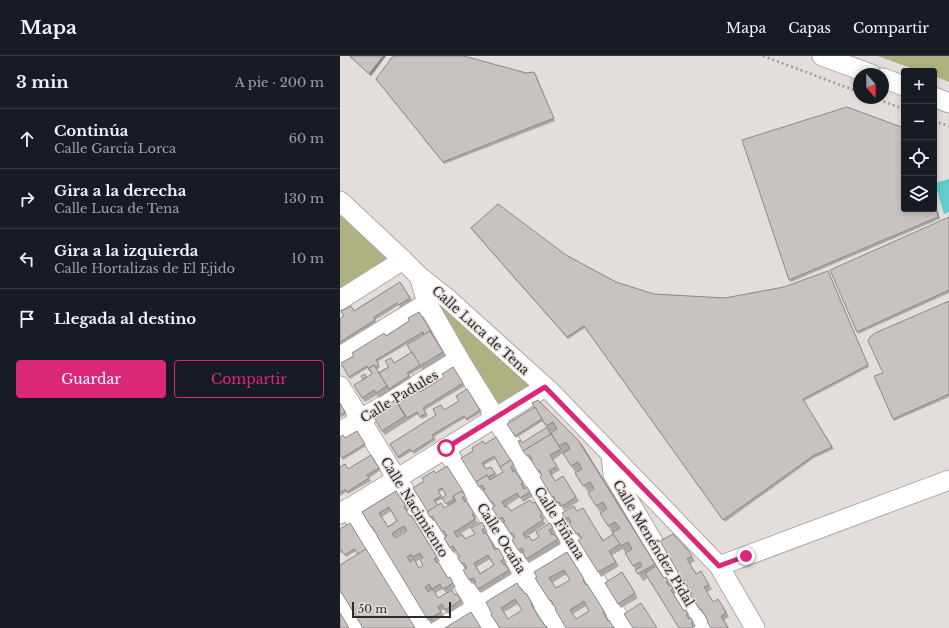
<!DOCTYPE html>
<html lang="es">
<meta charset="utf-8">
<style>
body{margin:0;font-family:"Libre Baskerville",serif;background:#242831;color:#f1f3f6}
.controls{position:absolute;right:12px;top:12px;display:grid;overflow:hidden;border-radius:4px;box-shadow:0 2px 6px #0003}
.controls button{width:36px;height:36px;display:grid;place-items:center;padding:0;border:0;border-bottom:1px solid #363941;background:#171b24;color:#f1f3f6;font:20px sans-serif}
.compass{position:absolute;left:513px;top:12px;width:36px;height:36px;border-radius:50%;background:#171b24;box-shadow:0 2px 6px #0003;rotate:159deg}
.scale{position:absolute;left:12px;bottom:10px;width:99px;box-sizing:border-box;padding-left:4px;border:2px solid #2d2b2a;border-top:0;font-size:11px;line-height:14px;white-space:nowrap;color:#2d2b2a;-webkit-text-stroke:3px #e3dedb;paint-order:stroke}
.stop{position:absolute;width:12px;height:12px;margin:-9px;border:3px solid #db2777;border-radius:50%;background:#fff}
.stop.end{background:#db2777;border-color:#fff;box-shadow:0 1px 4px #0008}
.list{margin:0;padding:0;list-style:none}
h2{display:flex;justify-content:space-between;align-items:center;height:52px;margin:0;padding:0 16px;font-size:17px}
h2 small{font-size:13px;font-weight:400;color:#9ea1a6}
.list li{display:grid;grid-template-columns:26px 1fr auto;gap:12px;align-items:center;box-sizing:border-box;height:60px;padding:0 16px;border-top:1px solid #363941}
.list b{display:block;font-size:15px;white-space:nowrap}
.list p{margin:0;font-size:13px;white-space:nowrap;color:#9ea1a6}
.list em{font-size:13px;font-style:normal;color:#9ea1a6}
.actions{display:flex;gap:8px;padding:12px 16px}
.actions a{flex:1;padding:9px 0;border:1px solid #db2777;border-radius:4px;text-align:center;font-size:14px;color:#db2777}
.actions .main{background:#db2777;color:#fff}
.icon{flex:none;width:22px;height:22px;fill:none;stroke:currentColor;stroke-width:2;stroke-linecap:round;stroke-linejoin:round}
.map{position:relative;flex:none;width:609px;height:572px;overflow:hidden}
header{display:flex;align-items:center;gap:24px;box-sizing:border-box;height:56px;padding:0 20px;background:#171b24;border-bottom:1px solid #363941}
header strong{font-size:19px}
nav{display:flex;gap:22px;margin-inline-start:auto;font-size:14px}
main{display:flex}
aside{flex:1;background:#171b24}
.map>svg:first-child{display:block}
</style>
<header>
<strong>Mapa</strong>
<nav><a>Mapa</a><a>Capas</a><a>Compartir</a></nav>
</header>
<main>
<aside>
<h2>3 min<small>A pie · 200 m</small></h2>
<ul class="list">
<li><svg class="icon" aria-label="ahead" viewBox="0 0 24 24"><path d="M12 20V5M6 11l6-6 6 6"/></svg><div><b>Continúa</b><p>Calle García Lorca</p></div><em>60 m</em></li>
<li><svg class="icon" aria-label="right" viewBox="0 0 24 24"><path d="M7 20v-9h11M14 6l5 5-5 5"/></svg><div><b>Gira a la derecha</b><p>Calle Luca de Tena</p></div><em>130 m</em></li>
<li><svg class="icon" aria-label="left" viewBox="0 0 24 24"><path d="M17 20v-9H6M10 6l-5 5 5 5"/></svg><div><b>Gira a la izquierda</b><p>Calle Hortalizas de El Ejido</p></div><em>10 m</em></li>
<li><svg class="icon" aria-label="arrive" viewBox="0 0 24 24"><path d="M6 21V4h12l-3 4 3 4H6"/></svg><div><b>Llegada al destino</b></div></li>
</ul>
<div class="actions"><a class="main">Guardar</a><a>Compartir</a></div>
</aside>
<div class="map">
<svg width="609" height="572" viewBox="0 0 609 572">
<rect width="100%" height="100%" fill="#e3dedb"/>
<!-- green -->
<g fill="#aeb281">
<path d="M538,0H609V26L594,20V15H579Z"/>
<path d="M0,154L54,205L0,240Z"/>
<path d="M100,245L194,331L156,355L93,249Z"/>
</g>
<!-- water -->
<path fill="#63cbcb" d="M609,123V156L604,158L595,127Z"/>
<g fill="none" stroke-linecap="round" stroke-linejoin="round">
<!-- minor casing -->
<g stroke="#ada8a6" stroke-width="21">
<g id="minor">
<path d="M482,0L531,18"/>
<path d="M543,22L564,30"/>
<path d="M594,41L609,47"/>
<path d="M0,145L63,204L79,220L108,243L211,336L379,510L415,572"/>
<path d="M79,220L87,247L119,303L285,572"/>
<path d="M0,244L63,204"/>
<path d="M0,300L87,247"/>
<path d="M0,330L57,423L151,572"/>
<path d="M0,376L119,303"/>
<path d="M105,392L218,572"/>
<path d="M271,399L273,418L364,572"/>
<path d="M8,452L84,572"/>
<path d="M0,458L205,331"/>
<path d="M379,510L609,424"/>
<path d="M0,547L16,572"/>
<path d="M100,572L234,489"/>
</g>
</g>
<!-- path -->
<g stroke="#9e9a98" stroke-width="2.5" stroke-dasharray="2 3" stroke-linecap="butt">
<path d="M423,0L519,36"/>
<path d="M534,42L564,53"/>
<path d="M594,65L609,70"/>
</g>
<!-- minor -->
<use href="#minor" stroke="#fff" stroke-width="19"/>
</g>
<!-- wall -->
<g fill="#aca8a5" fill-rule="evenodd">
<path d="M9,0H46L31,20Z"/>
<path d="M194,16L215,65L104,108L36,23Z"/>
<path d="M594,153L600,163L451,226L449,224Z"/>
<path d="M609,161V237L518,278L517,276Z"/>
<path d="M132,174L226,199L276,226L314,238L385,242L444,231L488,215L489,217L529,311L464,345L494,393L474,402L385,466L245,272L228,283Z"/>
<path d="M60,226L72,244L60,252L59,249L35,264L37,266L0,289V263Z"/>
<path d="M609,245V341L554,365L553,363Z"/>
<path d="M79,256L106,300L83,314L81,312L69,319L71,322L39,342L37,339L25,346L22,342L27,321L32,318L31,317L28,312L10,323L1,307L69,265ZM84,278V279L72,296L39,316L37,313L40,312L37,306Z"/>
<path d="M113,311L125,330L85,354L88,360L82,363L78,358L45,379L42,375L46,354L57,346L80,336L104,321Z"/>
<path d="M127,333L142,356L127,365L125,362L113,369L94,381L96,384L74,398L72,395L59,403L50,388L119,345Z"/>
<path d="M0,347L7,358L0,362Z"/>
<path d="M195,351L238,384L324,522L326,521L329,525L331,529L329,530L331,529L334,534L336,537L334,538L344,555L346,554L356,570L354,571L308,522L303,525L285,497L292,493L285,496L283,493L272,499L279,510L261,521L258,516L242,482L241,481L239,482L229,467L231,466V465L228,467L225,463L237,455L264,484L273,478L268,470L266,453L260,456L256,450L254,433V432L248,436L223,397L213,404L220,414L212,419L215,425L226,424L239,445L225,454L222,450L220,451L216,445L215,446L212,441L202,418L200,419L191,404H190L187,400L182,387L207,371L203,365L176,382L167,368ZM217,373L211,377V376Z"/>
<path d="M17,375L26,390L3,404L0,399L5,382Z"/>
<path d="M156,381L177,414L175,415L186,431L184,432V433L187,431L193,440L183,446L180,441L165,451L171,455L195,446L205,463L203,464L206,468L186,481L193,485L199,481L210,467L216,477L212,479L214,478L221,488L189,507L183,497L181,498L178,494L175,481L174,482L163,466L162,467L152,452L155,450V449L154,450L143,434L142,435L139,431L145,388ZM155,403L163,416L150,424L157,419L151,411L146,413L144,409Z"/>
<path d="M31,399L41,414L29,422L31,425L8,438L6,436L0,440V411L9,413Z"/>
<path d="M107,410L128,444L125,446L133,455L137,461L135,462L138,467L117,480L125,483L135,478L142,466L148,476L146,477L156,493L154,494H155L158,492L167,507L165,508L172,518L141,537L134,527L132,528L129,524L127,512H125L122,508L120,501L116,495L113,497L104,482L107,480H105L95,464L93,465L90,461L96,417ZM103,434L106,439L102,441L99,436ZM103,442L108,450L116,445L105,452L98,450L96,446ZM150,503L154,509L140,517L137,511Z"/>
<path d="M56,435L69,454L67,455L70,460L71,459L74,463L100,505L97,507L101,511L108,522L110,521L116,531L106,537L103,533L95,537L98,542L117,538L124,548L108,558L104,553L101,555L104,560L91,568L35,475L34,476L22,456ZM51,455L57,465L48,470L42,461ZM67,474V475L55,482V481ZM83,501V509L80,512L70,505L74,503L76,506Z"/>
<path d="M0,473L75,572L2,508L18,498L16,495L6,501L3,496L0,497Z"/>
<path d="M350,497L355,505L350,508L356,518L364,520L372,533L367,536L373,546L385,553L389,561L384,564L389,572H371L368,565L363,557V558L360,554L346,529V530L343,525L339,518Z"/>
<path d="M230,500L247,528H246L267,559L266,560L268,565L275,572H226L214,548L212,549L210,545L195,522ZM227,518L230,524L216,532L212,527ZM246,550L249,555L236,563L233,558Z"/>
<path d="M285,520L298,542L281,552L278,548Z"/>
<path d="M181,532L192,546L195,552H194L198,559L201,565L205,570L208,572H159L151,559ZM178,548L182,554L168,563L164,556Z"/>
</g>
<!-- shaded-wall -->
<g fill="#8c8886">
<path d="M43,0H46L31,20L29,18Z"/>
<path d="M194,16L196,19L215,65L214,62Z"/>
<path d="M594,143L600,163L598,161L594,146Z"/>
<path d="M488,215L489,217L529,311L528,309Z"/>
<path d="M238,384L243,390L327,526L324,522Z"/>
</g>
<!-- building -->
<g fill="#c8c3c0" stroke="#8c8886" fill-rule="evenodd">
<path d="M10,0H43L29,18Z"/>
<path d="M53,0H124L186,17L194,16L214,62L103,106L36,23Z"/>
<path d="M507,51L564,72V153H594V146L598,161L449,224L402,84Z"/>
<path d="M158,148L226,199L276,226L314,238L385,242L444,231L488,215L528,309L463,343L492,391L473,400L383,464L244,270L227,281L131,172Z"/>
<path d="M609,161V234L517,276L490,214Z"/>
<path d="M60,226L70,242L59,249L57,247L34,261L35,264L0,286V263L4,260L1,255L11,250L14,255Z"/>
<path d="M609,245V338L553,363L534,320L543,317L528,285L530,281L535,277Z"/>
<path d="M79,256L92,277L90,275L84,279L83,276L36,304L39,309L36,311L34,309L29,312L30,315L27,310L9,321L1,307L14,300L12,297L44,277L46,280L57,273L69,265L68,262Z"/>
<path d="M90,275L103,296L80,310L67,289Z"/>
<path d="M72,296L80,309L67,317L69,320L49,333L39,317L49,311L45,305L51,302L54,307Z"/>
<path d="M34,309L47,330L36,337L34,334L22,342L14,329L32,318L29,312Z"/>
<path d="M113,311L123,327L83,352L86,357L80,361L77,356L67,362L57,346L78,333L80,336L104,321L102,318Z"/>
<path d="M25,318L26,321L23,323L21,320Z"/>
<path d="M127,333L140,354L126,363L124,360L112,367L92,379L94,382L72,396L70,393L58,401L50,388L96,359L93,353L101,349L104,354L119,345L116,340Z"/>
<path d="M55,344L65,360L42,375L34,361L46,354L44,351Z"/>
<path d="M198,344L238,384L315,508L298,518L295,514L302,510L300,506L293,510L285,497L292,493L288,486L281,490L272,477L280,472L275,466L268,470L260,457L267,453L263,446L256,450L248,437L254,433L250,426L243,430L235,417L242,413L238,406L231,410L223,397L230,393L226,386L219,390L211,377L217,373L213,366L206,370L192,347Z"/>
<path d="M0,347L5,356L0,359Z"/>
<path d="M195,351L202,363L175,380L167,368Z"/>
<path d="M207,371L211,378L183,395L178,385L180,384L182,387Z"/>
<path d="M17,375L25,388L2,402L0,399V381L3,379L5,382Z"/>
<path d="M211,378L221,393L210,399L217,410L209,415L215,425L223,420L236,441L222,450L219,446L217,447L213,440L212,441L200,421L202,419L199,414L198,415L191,404L192,403L189,399L187,400L183,395Z"/>
<path d="M156,381L172,406L171,404L160,411L154,400L142,407L146,413L151,411L155,417L148,421L147,419L136,426L121,402L133,395L132,392L143,385L145,388Z"/>
<path d="M31,399L39,412L27,419L29,422L7,436L5,433L0,437V411L5,408L8,413Z"/>
<path d="M171,404L174,409L171,411L173,416L175,415L183,427L181,428L184,433L187,431L190,436L180,442L177,437L162,446L165,451L167,450L171,455L190,444L193,447L195,446L202,458L200,460L203,464L183,477L186,482L189,480L192,485L199,481L196,476L210,467L213,472L209,474L212,479L214,478L218,483L186,503L183,497L184,496L182,492L178,494L172,484L175,481L172,477L171,478L163,466L165,465L162,461L159,463L152,452L155,450L152,445L151,446L143,434L145,433L142,429L139,431L136,426L147,419L150,424L163,416L160,411Z"/>
<path d="M107,410L124,437L122,435L113,440L114,443L106,448L102,442L106,439L102,432L98,434L101,440L94,444L98,450L88,456L73,432L84,425L82,422L94,415L96,417Z"/>
<path d="M56,435L66,450L64,451L70,460L71,459L97,501L94,503L97,507L98,506L108,522L110,521L113,527L103,533L100,528L92,533L89,528L85,531L88,536L93,533L98,542L112,534L115,539L117,538L121,544L105,554L102,548L98,551L101,556L88,564L37,480H38L32,471H31L22,456ZM49,451L57,465L48,471L39,457ZM64,470L67,475L55,482L52,477ZM80,497L83,502L80,504L83,509L79,512L74,503L70,506L67,501L71,498L73,501Z"/>
<path d="M122,435L125,439L122,442L125,446L126,445L134,457L132,458L135,463L114,476L117,481L122,478L125,483L135,478L131,472L142,466L145,471L142,474L144,478L146,477L153,489H152L155,494L158,492L164,502L161,505L164,509L165,508L169,514L138,533L134,527L136,526L133,522L129,524L123,514L127,512L124,507L122,508L118,502L120,501L113,490L110,492L104,482L107,480L104,475L102,476L92,460L90,461L87,456L101,447L104,452L116,445L113,440ZM148,499L154,509L140,518L134,507Z"/>
<path d="M234,450L237,455L243,452L263,485L273,478L280,488L269,495L276,506L258,516L238,484L242,482L238,477L236,478L229,467L231,466L228,461L225,463L222,457Z"/>
<path d="M10,467L27,495V496L26,493L18,498L14,493L5,499L1,494H0V473Z"/>
<path d="M333,478L347,493L352,500L347,503L356,518L361,515L369,529L364,531L373,546L378,543L382,549L386,557L381,560L388,572H371L367,566L368,565L361,553L360,554L355,546L350,539L352,538L344,525H343L338,519L339,518L320,485Z"/>
<path d="M26,493L75,572H23L0,534V509Z"/>
<path d="M227,496L244,523L243,524L246,529L247,528L264,555L263,556L268,565L269,564L274,572H226L215,553H216L211,544L210,545L195,522L197,521L194,516ZM224,514L230,524L216,532L209,522ZM244,545L249,555L236,563L230,554Z"/>
<path d="M316,510L324,522L326,521L328,524L326,526L329,530L331,529L333,533L331,534L344,555L346,554L348,558L346,559L349,563L351,562L353,566L351,567L354,572H339L305,517Z"/>
<path d="M282,516L295,537L278,548L265,527Z"/>
<path d="M177,527L180,532H181L185,538L186,537L189,542L192,548H191L195,555L201,565H202L205,570H206L208,572H160L158,569L151,559L152,558L146,546ZM175,543L182,554L168,563L161,552Z"/>
<path d="M301,547L317,572H293L284,558Z"/>
<path d="M131,556L141,572H105Z"/>
<path d="M0,557L9,572H0Z"/>
</g>
<g fill="none" stroke-linecap="round" stroke-linejoin="round">
<!-- route -->
<path stroke="#db2777" stroke-width="5" d="M106,392L205,331L379,510L406,500"/>
</g>
<g text-anchor="middle" stroke-width="3" stroke-linejoin="round" paint-order="stroke">
<!-- street labels -->
<g font-size="13" fill="#2d2b2a" stroke="#e3dedb">
<text transform="translate(141 274) rotate(42)" y="5">Calle Luca de Tena</text>
<text transform="translate(59 340) rotate(-31)" y="5">Calle Padules</text>
<text transform="translate(75 451) rotate(58)" y="5">Calle Nacimiento</text>
<text transform="translate(220 467) rotate(58)" y="5">Calle Fiñana</text>
<text transform="translate(162 482) rotate(58)" y="5">Calle Ocaña</text>
<text transform="translate(314 487) rotate(59)" y="5">Calle Menéndez Pidal</text>
</g>
</g>
</svg>
<div class="controls">
<button>+</button>
<button>−</button>
<button><svg class="icon" aria-label="locate" viewBox="0 0 24 24"><circle cx="12" cy="12" r="6"/><path d="M12 2v4M12 18v4M2 12h4M18 12h4"/></svg></button>
<button><svg class="icon" aria-label="layers" viewBox="0 0 24 24"><path d="M12 4l9 5-9 5-9-5zM3 14l9 5 9-5"/></svg></button>
</div>
<svg class="compass" viewBox="-18 -18 36 36"><path d="M0-13l5 13h-10z" fill="#e53935"/><path d="M0 13l5-13h-10z" fill="#9ea1a6"/></svg>
<div class="scale">50 m</div>
<div class="stop" style="left:106px;top:392px"></div>
<div class="stop end" style="left:406px;top:500px"></div>
</div>
</main>
